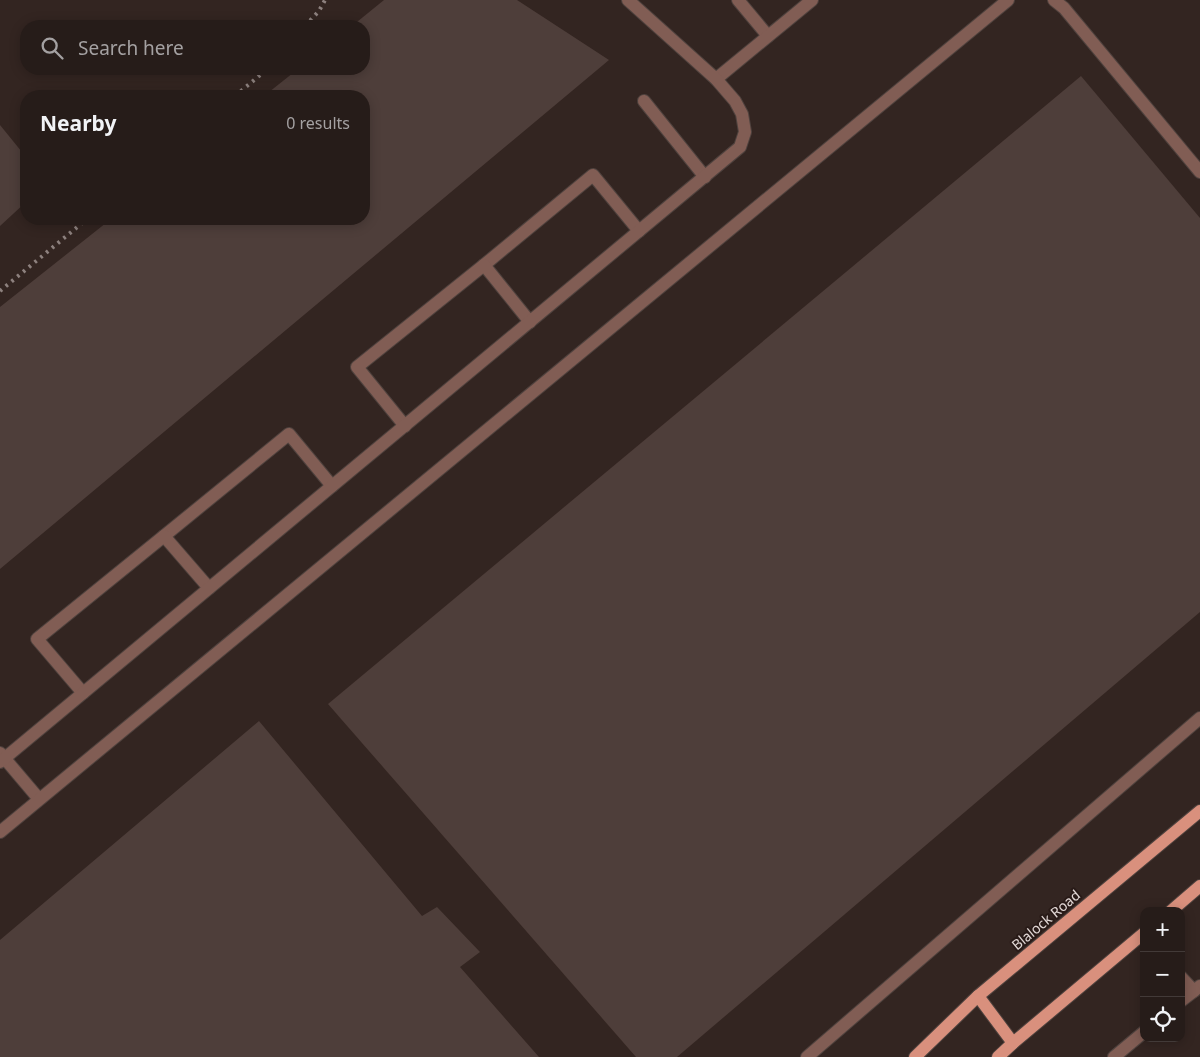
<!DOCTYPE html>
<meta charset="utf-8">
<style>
body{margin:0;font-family:"Noto Sans",sans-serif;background:#322926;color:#f1f3f6}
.controls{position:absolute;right:15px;bottom:15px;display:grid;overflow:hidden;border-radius:10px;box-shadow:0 2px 12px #0003}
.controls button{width:45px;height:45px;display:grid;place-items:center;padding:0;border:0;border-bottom:1px solid #423a38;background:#261c19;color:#f1f3f6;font:25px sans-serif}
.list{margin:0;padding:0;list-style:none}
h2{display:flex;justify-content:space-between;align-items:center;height:65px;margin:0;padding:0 20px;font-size:21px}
h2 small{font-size:16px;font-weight:400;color:#a4a1a2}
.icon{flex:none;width:28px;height:28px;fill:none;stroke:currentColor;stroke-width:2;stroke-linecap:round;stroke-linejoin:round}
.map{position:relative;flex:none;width:1200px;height:1057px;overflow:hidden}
.search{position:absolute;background:#261c19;box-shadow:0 2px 12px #0003;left:20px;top:20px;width:350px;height:55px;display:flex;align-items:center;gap:12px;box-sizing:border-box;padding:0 18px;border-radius:20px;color:#a4a1a2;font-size:19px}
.panel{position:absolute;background:#261c19;box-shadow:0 2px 12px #0003;left:20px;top:90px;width:350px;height:135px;border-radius:20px}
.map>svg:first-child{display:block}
</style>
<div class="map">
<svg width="1200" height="1057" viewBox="0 0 1200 1057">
<rect width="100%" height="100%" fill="#332521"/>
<!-- building -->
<g fill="#4e3e3a">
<path d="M384,0H517L609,60L0,569V307L111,219H364V96H264L298,69H364V26H352Z"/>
<path d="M1081,76L1200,218V612L677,1057H636L328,704Z"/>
<path d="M0,125L26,157V202L0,226Z"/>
<path d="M259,721L422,916L437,907L480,952L460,967L539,1057H0V940Z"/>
</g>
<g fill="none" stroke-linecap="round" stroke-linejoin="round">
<!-- minor casing -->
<g stroke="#4f423e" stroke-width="14">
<g id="minor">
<path d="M738,0L768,36"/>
<path d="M1054,0L1064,8L1200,172"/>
<path d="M716,79L812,0"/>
<path d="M644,101L705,177"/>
<path d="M484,265L593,175L639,231"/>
<path d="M405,426L357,367L484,265L530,322"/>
<path d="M164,536L289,434L332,486"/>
<path d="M83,693L37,639L164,536L209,588"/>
<path d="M0,753L39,799"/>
<path d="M0,762L740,147L745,132L742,114L735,101L716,79L628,0"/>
<path d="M0,832L1008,0"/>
<path d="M1181,977L1194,991L1200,986"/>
<path d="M1181,1001L1194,991"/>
<path d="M807,1057L1200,718"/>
<path d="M1114,1057L1144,1032"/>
</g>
</g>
<!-- major casing -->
<g stroke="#4f423e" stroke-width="14">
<g id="major">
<path d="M1171,911L1200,886"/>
<path d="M978,996L1013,1043"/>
<path d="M915,1057L978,996L1200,811"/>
<path d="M998,1057L1013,1043L1144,933"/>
</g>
</g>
<!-- minor -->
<use href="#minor" stroke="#815d54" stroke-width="12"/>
<!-- major -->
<use href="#major" stroke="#d9907d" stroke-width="12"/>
<!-- rail -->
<g stroke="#8d817e" stroke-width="4" stroke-dasharray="2.5 5" stroke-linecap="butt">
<path d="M305,26L319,11L325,0"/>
<path d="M235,96L259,76L266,69"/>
<path d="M0,291L87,219"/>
</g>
</g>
<g text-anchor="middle" stroke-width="4" stroke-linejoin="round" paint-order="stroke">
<!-- street labels -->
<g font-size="14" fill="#e2d8d6" stroke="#291b18">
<text transform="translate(1046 920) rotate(-40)" y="5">Blalock Road</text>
</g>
</g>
</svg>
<div class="controls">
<button>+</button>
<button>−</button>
<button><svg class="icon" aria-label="locate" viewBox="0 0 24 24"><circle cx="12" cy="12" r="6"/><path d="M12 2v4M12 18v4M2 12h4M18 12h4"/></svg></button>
</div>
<div class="search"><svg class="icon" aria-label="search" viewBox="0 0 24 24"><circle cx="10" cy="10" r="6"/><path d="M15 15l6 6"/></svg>Search here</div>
<section class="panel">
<h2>Nearby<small>0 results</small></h2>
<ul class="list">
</ul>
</section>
</div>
